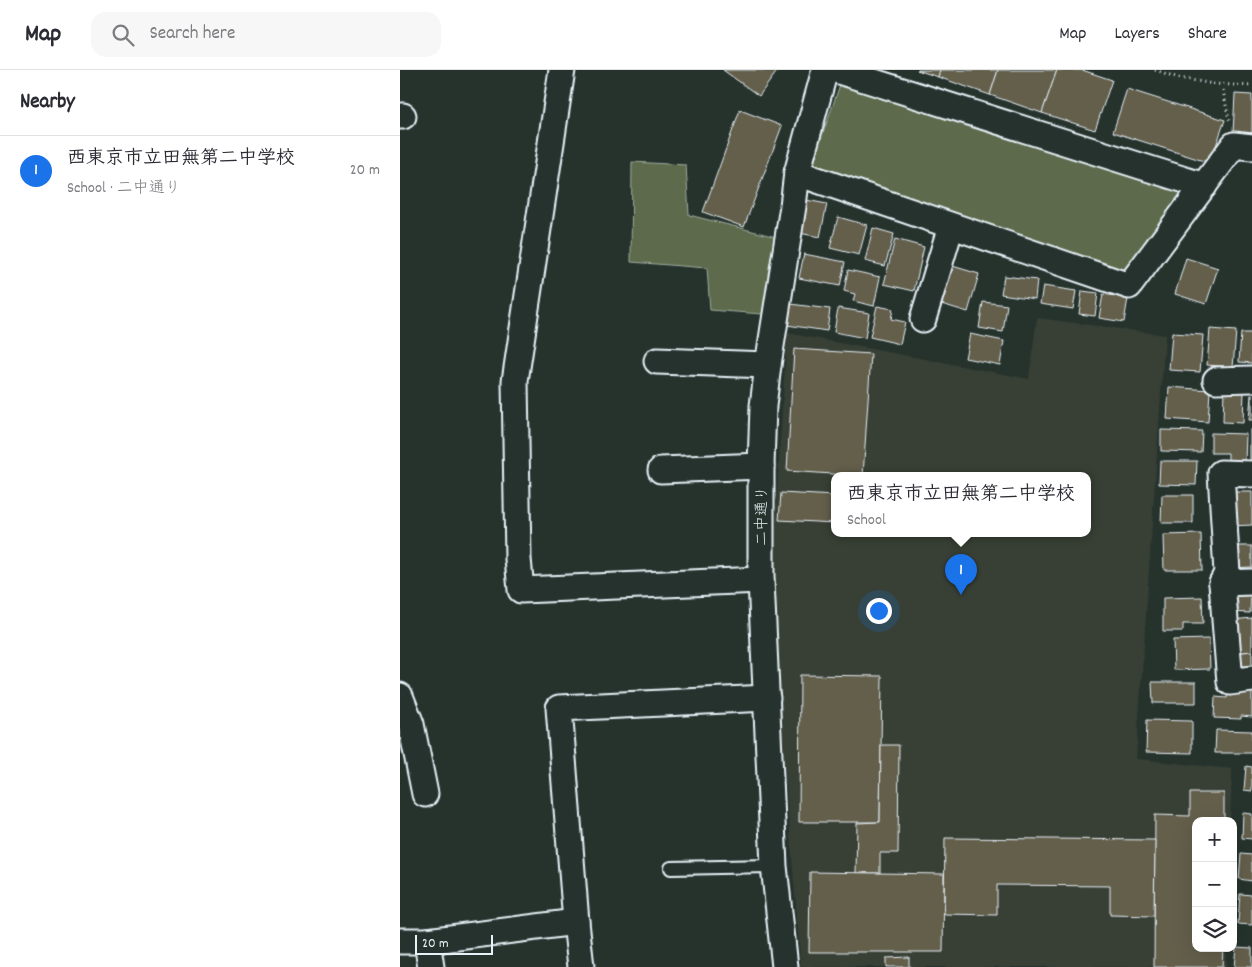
<!DOCTYPE html>
<meta charset="utf-8">
<style>
body{margin:0;font-family:Dekko,"Klee One",sans-serif;background:#f7f7f7;color:#2b2b33}
.controls{position:absolute;right:15px;bottom:15px;display:grid;overflow:hidden;border-radius:10px;box-shadow:0 5px 20px #0002}
.controls button{width:45px;height:45px;display:grid;place-items:center;padding:0;border:0;border-bottom:1px solid #e1e1e2;background:#fff;color:#2b2b33;font:25px sans-serif}
.scale{position:absolute;left:15px;bottom:12px;width:78px;box-sizing:border-box;padding-left:5px;border:2px solid #e8f1f8;border-top:0;font-size:14px;line-height:18px;white-space:nowrap;color:#e8f1f8;-webkit-text-stroke:4px #26332d;paint-order:stroke}
.you{position:absolute;left:478px;top:540px;width:18px;height:18px;margin:-12px;border:4px solid #fff;border-radius:50%;background:#1a73e8;box-shadow:0 0 0 8px #1a73e833}
.badge{display:grid;place-items:center;width:32px;height:32px;border-radius:50%;background:#1a73e8;color:#fff;font-size:16px;font-weight:700}
.pin{position:absolute;translate:-50% -41px;filter:drop-shadow(0 1px 2px #0008)}
.pin::after{content:'';position:absolute;top:26px;width:18px;height:15px;background:inherit;clip-path:polygon(0 0,100% 0,50% 100%)}
.popup{position:absolute;left:431px;top:402px;width:260px;height:65px;box-sizing:border-box;display:grid;place-content:center;border-radius:10px;background:#fff;filter:drop-shadow(0 1px 4px #0005);font-size:16px;white-space:nowrap;color:#7c7c81}
.popup b{font-size:19px;color:#2b2b33}
.popup::after{content:'';position:absolute;left:50%;top:100%;margin-left:-10px;border:10px solid transparent;border-top-color:#fff}
.list{margin:0;padding:0;list-style:none}
h2{display:flex;justify-content:space-between;align-items:center;height:65px;margin:0;padding:0 20px;font-size:21px}
h2 small{font-size:16px;font-weight:400;color:#7c7c81}
.list li{display:grid;grid-template-columns:32px 1fr auto;gap:15px;align-items:center;box-sizing:border-box;height:70px;padding:0 20px;border-top:1px solid #e1e1e2}
.list b{display:block;font-size:19px;white-space:nowrap}
.list p{margin:0;font-size:16px;white-space:nowrap;color:#7c7c81}
.list em{font-size:16px;font-style:normal;color:#7c7c81}
.icon{flex:none;width:28px;height:28px;fill:none;stroke:currentColor;stroke-width:2;stroke-linecap:round;stroke-linejoin:round}
.map{position:relative;flex:none;width:852px;height:897px;overflow:hidden}
header{display:flex;align-items:center;gap:30px;box-sizing:border-box;height:70px;padding:0 25px;background:#fff;border-bottom:1px solid #e1e1e2}
header strong{font-size:24px}
nav{display:flex;gap:28px;margin-inline-start:auto;font-size:18px}
.search{width:350px;height:45px;background:#f7f7f7;display:flex;align-items:center;gap:12px;box-sizing:border-box;padding:0 18px;border-radius:15px;color:#7c7c81;font-size:19px}
main{display:flex}
aside{flex:1;background:#fff}
.map>svg:first-child{display:block}
</style>
<header>
<strong>Map</strong>
<div class="search"><svg class="icon" aria-label="search" viewBox="0 0 24 24"><circle cx="10" cy="10" r="6"/><path d="M15 15l6 6"/></svg>Search here</div>
<nav><a>Map</a><a>Layers</a><a>Share</a></nav>
</header>
<main>
<aside>
<h2>Nearby<small></small></h2>
<ul class="list">
<li><span class="badge">1</span><div><b>西東京市立田無第二中学校</b><p>School · 二中通り</p></div><em>20 m</em></li>
</ul>
</aside>
<div class="map">
<svg width="852" height="897" viewBox="0 0 852 897">
<rect width="100%" height="100%" fill="#26332d"/>
<filter id="ink" filterUnits="userSpaceOnUse"><feTurbulence type="fractalNoise" baseFrequency=".02" numOctaves="2"/><feDisplacementMap in="SourceGraphic" scale="10" xChannelSelector="R" yChannelSelector="G"/><feConvolveMatrix kernelMatrix="1 2 1 2 8 2 1 2 1" color-interpolation-filters="sRGB"/></filter>
<g filter="url(#ink)">
<!-- built -->
<path fill="#384036" fill-rule="evenodd" d="M637,248L765,265L736,689L832,699L830,751H796V878H826V897H401L376,593L375,456L387,263L629,309ZM435,406H687V464H435Z"/>
<!-- green -->
<g fill="#5d6b4c" stroke="#a2aea2">
<path d="M442,9L792,119L726,205L410,100Z"/>
<path d="M232,92L286,95L289,145L380,168L375,245L310,240L307,198L231,192Z"/>
</g>
<!-- building -->
<g fill="#635e4c" stroke="#e8f1f8">
<path d="M323,0H378L359,26Z"/>
<path d="M517,0H540L538,7Z"/>
<path d="M540,0H598L590,25L538,7Z"/>
<path d="M598,0H657L642,43L590,25Z"/>
<path d="M657,0H682L712,10L695,60L642,43Z"/>
<path d="M727,19L825,50L810,93L713,62Z"/>
<path d="M835,24L852,25V64L833,63Z"/>
<path d="M340,40L382,56L344,157L303,142Z"/>
<path d="M406,130L427,134L420,167L399,163Z"/>
<path d="M438,147L467,155L459,185L430,178Z"/>
<path d="M473,158L494,164L485,196L465,191Z"/>
<path d="M495,169L524,177L514,221L484,214Z"/>
<path d="M404,184L445,192L440,216L399,208Z"/>
<path d="M786,188L818,198L806,234L775,224Z"/>
<path d="M549,195L579,204L568,242L538,233Z"/>
<path d="M448,200L480,207L474,236L453,231L455,224L444,221Z"/>
<path d="M604,206L637,210L635,229L601,224Z"/>
<path d="M643,216L676,221L673,239L640,234Z"/>
<path d="M682,221L698,223L695,246L679,244Z"/>
<path d="M703,224L728,228L724,252L699,248Z"/>
<path d="M583,232L607,235L603,262L579,258Z"/>
<path d="M390,234L430,239L427,261L387,255Z"/>
<path d="M477,236L493,239L491,249L505,252L500,274L470,267Z"/>
<path d="M438,238L469,243L465,268L434,262Z"/>
<path d="M810,259L836,261L833,297L807,295Z"/>
<path d="M772,263L803,265L800,302L769,300Z"/>
<path d="M841,263H852V293L839,292Z"/>
<path d="M570,264L604,271L600,295L565,288Z"/>
<path d="M394,279L471,284L463,406L387,401Z"/>
<path d="M769,317L810,320L808,352L767,349Z"/>
<path d="M824,319L844,320L843,353L823,352Z"/>
<path d="M851,325H852V350H849Z"/>
<path d="M761,360L802,361L801,382L761,381Z"/>
<rect x="850" y="360" width="2" height="35"/>
<path d="M811,363L846,364L845,393H828V383H811Z"/>
<path d="M760,391H797L796,415L759,414Z"/>
<path d="M829,422H852V455L830,456Z"/>
<path d="M381,423L435,426V453L379,450Z"/>
<path d="M762,425H793V453H761Z"/>
<path d="M801,464L802,500H764L763,465Z"/>
<path d="M829,476H852V497L830,498Z"/>
<path d="M829,520L851,522L850,543L828,542Z"/>
<path d="M802,527L803,554H783V561H763V528Z"/>
<path d="M852,548V581L835,583L832,550Z"/>
<path d="M809,569L810,599L774,600L773,570Z"/>
<path d="M852,581V595L837,597L835,583Z"/>
<path d="M400,605L482,606L480,752H399Z"/>
<path d="M752,612H796V633H753Z"/>
<path d="M852,618V647L841,646V649L814,648L815,627L827,628L828,622Z"/>
<path d="M747,650L792,651V683L746,682Z"/>
<path d="M816,660L852,661V683H815Z"/>
<path d="M481,675H499L498,783H480V803H456L457,753L480,752Z"/>
<path d="M846,696L852,697V721L844,720Z"/>
<path d="M790,723H824V751H796V878H823L822,897H754L755,745L790,746Z"/>
<path d="M843,743L852,744V769L842,768Z"/>
<path d="M545,768L755,770L754,846L710,845V816L597,815V845L544,844Z"/>
<path d="M841,784L852,785V811L839,809Z"/>
<path d="M410,802L544,804L543,882H409Z"/>
<path d="M840,824L852,825V855L838,854Z"/>
<path d="M836,877L852,878V897H834Z"/>
<path d="M509,887V897H486V888Z"/>
</g>
<g fill="none" stroke-linecap="round" stroke-linejoin="round">
<!-- lane casing -->
<g stroke="#e8f1f8" stroke-width="16">
<path id="lane" d="M271,798L374,796"/>
</g>
<!-- street casing -->
<g stroke="#e8f1f8" stroke-width="29">
<g id="street">
<path d="M162,0L115,311L118,489L121,520L361,510"/>
<path d="M436,0L804,116"/>
<path d="M0,46H3"/>
<path d="M397,103L729,216L834,75L852,77"/>
<path d="M523,249L551,156"/>
<path d="M257,291L368,295"/>
<path d="M816,310L852,309"/>
<path d="M261,400L361,396"/>
<path d="M852,404L821,403L827,503L822,513L830,612L852,609"/>
<path d="M822,513L852,512"/>
<path d="M0,626L11,654L25,724"/>
<path d="M0,871H27L176,852"/>
<path d="M27,871L31,897"/>
<path d="M181,897L176,852L159,638L367,628"/>
<path d="M385,897L374,796L361,510V396L363,336L368,295L393,136L397,103L425,0"/>
</g>
</g>
<!-- path -->
<g stroke="#e8f1f8" stroke-width="3" stroke-dasharray="1 4" stroke-linecap="butt">
<path d="M755,0L779,8L814,14L852,16"/>
<path d="M823,20L829,50"/>
</g>
<!-- lane -->
<use href="#lane" stroke="#26332d" stroke-width="12"/>
<!-- street -->
<use href="#street" stroke="#26332d" stroke-width="25"/>
</g>
</g>
<g text-anchor="middle" stroke-width="4.5" stroke-linejoin="round" paint-order="stroke">
<!-- street labels -->
<g font-size="15" fill="#e8f1f8" stroke="#26332d">
<text transform="translate(361 446) rotate(-90)" y="5">二中通り</text>
</g>
</g>
</svg>
<div class="controls">
<button>+</button>
<button>−</button>
<button><svg class="icon" aria-label="layers" viewBox="0 0 24 24"><path d="M12 4l9 5-9 5-9-5zM3 14l9 5 9-5"/></svg></button>
</div>
<div class="scale">20 m</div>
<div class="you"></div>
<div class="pin badge" style="left:561px;top:525px">1</div>
<div class="popup"><b>西東京市立田無第二中学校</b>School</div>
</div>
</main>
